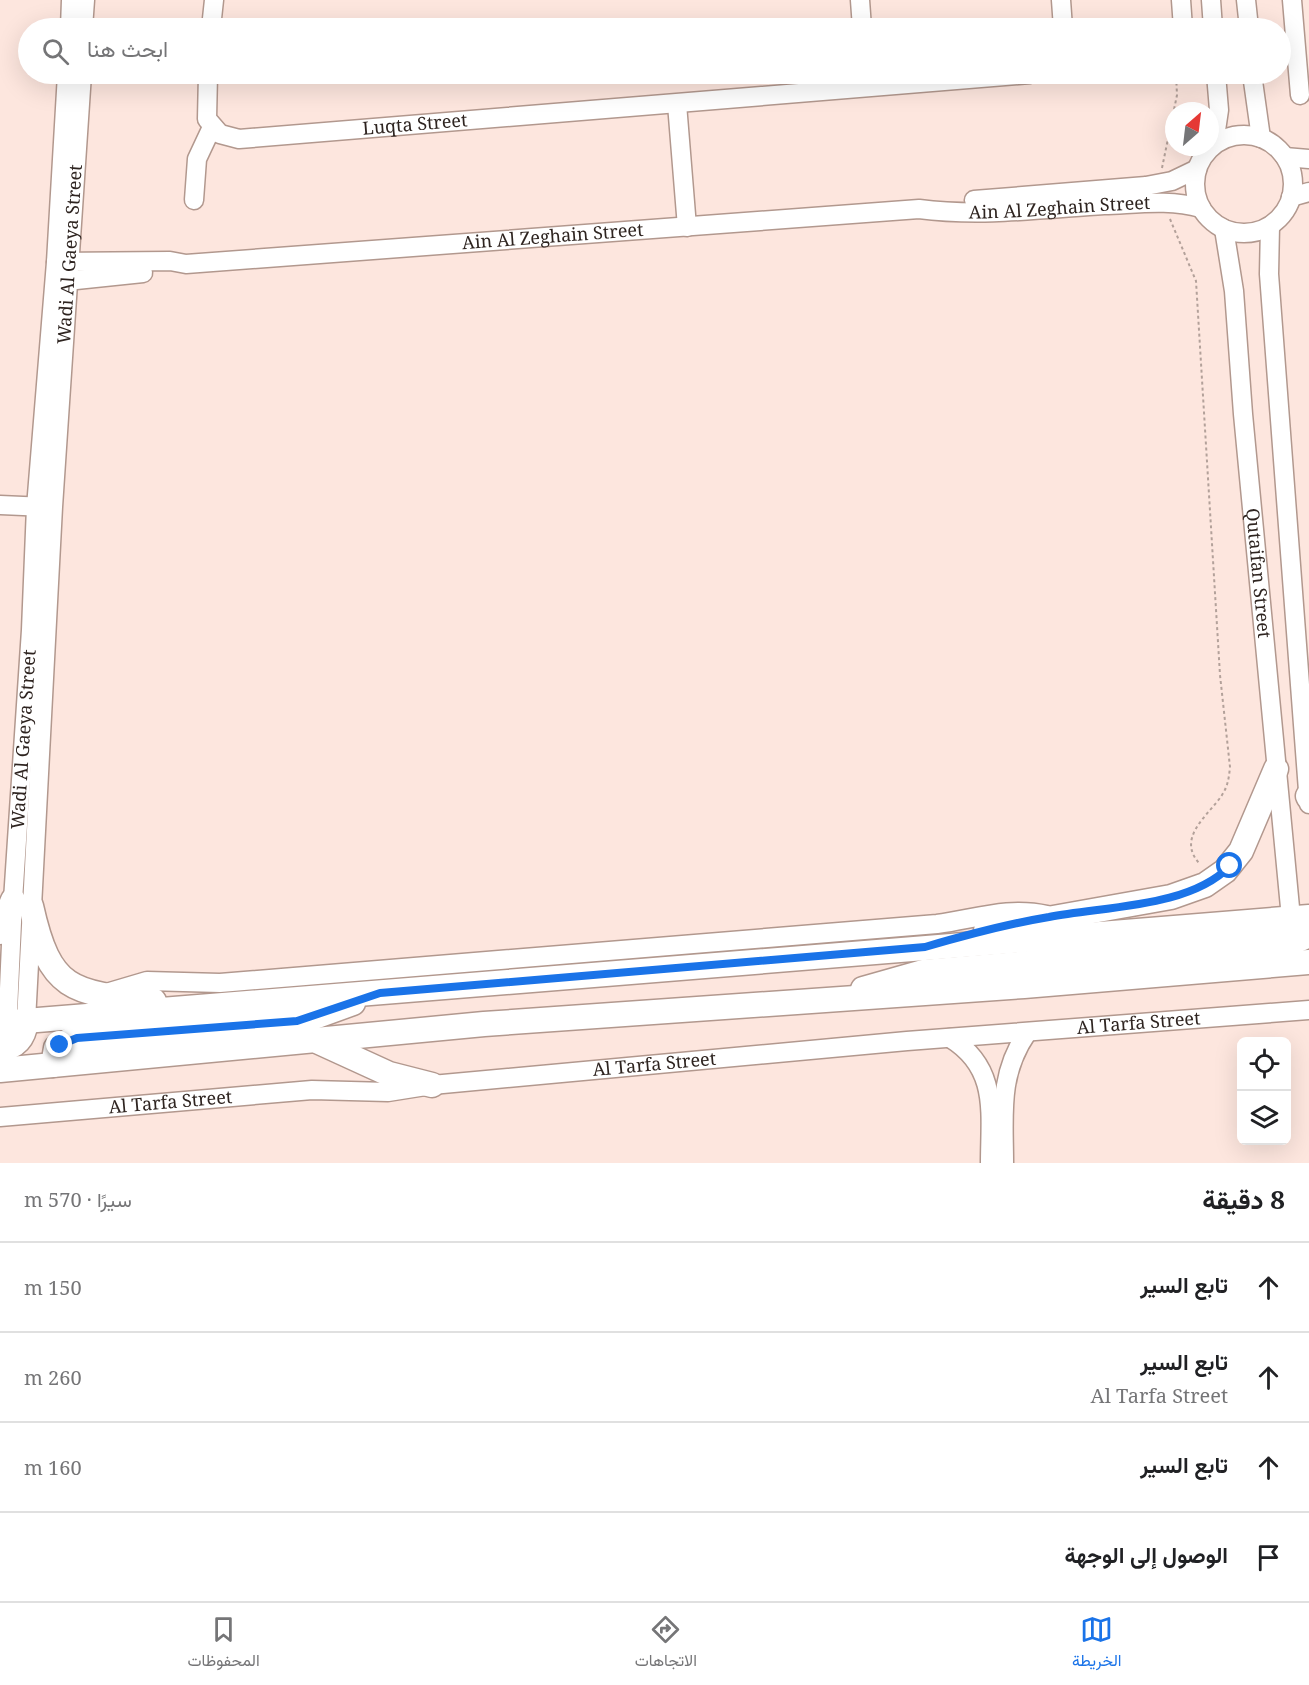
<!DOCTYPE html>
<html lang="ar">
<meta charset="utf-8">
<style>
body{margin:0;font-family:"Noto Serif",Vazirmatn,serif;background:#f2f2f2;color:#202124;direction:rtl}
.controls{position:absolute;right:18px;bottom:18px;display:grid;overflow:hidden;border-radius:9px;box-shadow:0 6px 24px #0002}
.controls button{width:54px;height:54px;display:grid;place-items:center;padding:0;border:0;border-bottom:2px solid #e0e0e0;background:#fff;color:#202124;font:30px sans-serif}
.compass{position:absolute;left:1165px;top:102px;width:54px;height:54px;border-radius:50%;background:#fff;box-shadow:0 6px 24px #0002;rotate:28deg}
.stop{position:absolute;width:18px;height:18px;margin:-14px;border:4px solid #1a73e8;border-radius:50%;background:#fff}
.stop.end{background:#1a73e8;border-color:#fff;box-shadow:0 2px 6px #0008}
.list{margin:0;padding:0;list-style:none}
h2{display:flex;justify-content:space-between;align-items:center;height:78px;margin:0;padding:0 24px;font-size:26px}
h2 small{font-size:20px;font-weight:400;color:#757577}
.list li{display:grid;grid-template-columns:39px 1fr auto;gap:18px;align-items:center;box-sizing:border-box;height:90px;padding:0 24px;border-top:2px solid #e0e0e0}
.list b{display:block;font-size:22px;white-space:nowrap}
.list p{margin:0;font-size:20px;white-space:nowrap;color:#757577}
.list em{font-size:20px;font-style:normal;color:#757577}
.icon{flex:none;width:33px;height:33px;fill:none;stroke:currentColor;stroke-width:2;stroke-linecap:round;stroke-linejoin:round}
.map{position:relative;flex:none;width:1309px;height:1163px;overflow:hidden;direction:ltr}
.search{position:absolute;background:#fff;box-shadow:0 6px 24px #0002;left:18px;right:18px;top:18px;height:66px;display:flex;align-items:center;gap:15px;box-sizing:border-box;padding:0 21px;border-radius:33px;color:#757577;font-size:22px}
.sheet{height:438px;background:#fff}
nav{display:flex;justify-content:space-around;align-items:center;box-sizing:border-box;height:84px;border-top:2px solid #e0e0e0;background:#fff;font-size:16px;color:#757577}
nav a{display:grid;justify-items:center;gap:3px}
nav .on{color:#1a73e8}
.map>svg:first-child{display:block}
</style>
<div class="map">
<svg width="1309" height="1163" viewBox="0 0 1309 1163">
<rect width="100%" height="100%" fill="#fde6de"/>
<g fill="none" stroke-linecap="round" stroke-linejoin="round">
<!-- minor casing -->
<g stroke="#b2988e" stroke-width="21">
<g id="minor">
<path d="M860,0L862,28"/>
<path d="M1061,0L1063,28"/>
<path d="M1181,0L1183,28"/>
<path d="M1211,0L1213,28"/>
<path d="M1246,0L1249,28"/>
<path d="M1292,0L1300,95"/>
<path d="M70,28L71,0"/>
<path d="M83,28L85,0"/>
<path d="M211,28L214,0"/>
<path id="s1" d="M208,74L207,119L220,134L239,139L1030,74"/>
<path d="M1252,74L1261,138"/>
<path d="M677,104L687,227"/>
<circle cx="1244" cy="184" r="49"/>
<path d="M1214,144L1219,110L1216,74"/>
<path d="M1285,157L1309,159"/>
<path d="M1291,197L1309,192"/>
<path d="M194,200L197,159L212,127"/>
<path d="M974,200L1146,186L1172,181L1197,169"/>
<path d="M1270,226L1269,274L1309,804"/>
<path id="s2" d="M1224,229L1234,291L1243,414L1291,918"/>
<path id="s3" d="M56,262L170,261L186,264L919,209C980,217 1043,209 1104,205C1137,204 1169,199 1201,208"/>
<path d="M57,282L143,273"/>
<path d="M0,505L46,507"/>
<path d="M103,994L147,981L220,983L937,924C975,919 1008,906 1047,915"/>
<path id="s4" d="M26,1021L53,507L82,74"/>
<path id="s5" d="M7,1033L13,900L31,630L36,507L56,262L67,74"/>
<path d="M950,1038C999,1068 990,1113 990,1163"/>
<path id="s6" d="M0,1117L312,1090L388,1092L432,1085L907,1041L1309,1010"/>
<path d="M1004,1163C1004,1115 998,1075 1027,1033"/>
</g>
</g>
<!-- major casing -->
<g stroke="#b2988e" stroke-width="27">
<g id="major">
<path d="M1308,796L1309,798"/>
<path d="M31,906C50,992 72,993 154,1001"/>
<path d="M986,930L1171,897L1205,885L1225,871L1241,851L1276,769"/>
<path d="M0,932L13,900"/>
<path d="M863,989L923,972L1255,944L1298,940L1309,935"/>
<path d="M0,1023L1309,917"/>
<path d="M319,1042L389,1074L432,1085"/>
<path d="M0,1049C17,1047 24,1038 26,1021"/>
<path d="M53,1065L56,1048L70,1040L286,1022L309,1019L353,1003"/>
<path d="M0,1070L484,1024L1024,986L1309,962"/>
</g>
</g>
<!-- path -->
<g stroke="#b3a19a" stroke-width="2" stroke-dasharray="3 3" stroke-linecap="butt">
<path d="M1162,168L1177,95L1176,74"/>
<path d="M1170,219L1196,281L1220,675L1230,767C1229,777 1228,786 1222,795C1209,815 1175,838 1200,864"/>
</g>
<!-- minor -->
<use href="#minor" stroke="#fff" stroke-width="18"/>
<!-- major -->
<use href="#major" stroke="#fff" stroke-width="24"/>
</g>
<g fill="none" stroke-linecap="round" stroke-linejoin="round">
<!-- route -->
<path stroke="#1a73e8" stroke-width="8" d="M60,1045L77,1038L297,1021L380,993L925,947C966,935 1007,924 1049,917C1105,906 1189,908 1230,866"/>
</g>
<g text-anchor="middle" stroke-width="6" stroke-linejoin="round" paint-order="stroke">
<!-- street labels -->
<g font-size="18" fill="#2e2420" stroke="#fef8f6">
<text dy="6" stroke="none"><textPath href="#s1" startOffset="261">Luqta Street</textPath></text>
<text dy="6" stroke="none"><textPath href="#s3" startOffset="1006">Ain Al Zeghain Street</textPath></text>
<text dy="6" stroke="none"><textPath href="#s3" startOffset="498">Ain Al Zeghain Street</textPath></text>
<text dy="6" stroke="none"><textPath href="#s4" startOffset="768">Wadi Al Gaeya Street</textPath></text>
<text dy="6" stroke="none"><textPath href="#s2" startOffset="346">Qutaifan Street</textPath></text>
<text dy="6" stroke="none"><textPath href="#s5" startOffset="294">Wadi Al Gaeya Street</textPath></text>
<text dy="6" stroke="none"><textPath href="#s6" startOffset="1143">Al Tarfa Street</textPath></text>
<text dy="6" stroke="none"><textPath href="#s6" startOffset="657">Al Tarfa Street</textPath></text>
<text dy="6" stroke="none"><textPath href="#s6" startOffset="171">Al Tarfa Street</textPath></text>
</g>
</g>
</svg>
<div class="controls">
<button><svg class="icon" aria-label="locate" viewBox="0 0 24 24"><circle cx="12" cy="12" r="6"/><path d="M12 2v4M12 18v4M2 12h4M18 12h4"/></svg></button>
<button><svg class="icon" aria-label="layers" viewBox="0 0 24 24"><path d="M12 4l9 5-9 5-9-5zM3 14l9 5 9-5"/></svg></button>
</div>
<svg class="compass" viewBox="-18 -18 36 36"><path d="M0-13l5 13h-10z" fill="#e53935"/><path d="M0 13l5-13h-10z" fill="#757577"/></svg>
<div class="stop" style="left:1230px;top:866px"></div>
<div class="stop end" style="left:60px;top:1045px"></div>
<div class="search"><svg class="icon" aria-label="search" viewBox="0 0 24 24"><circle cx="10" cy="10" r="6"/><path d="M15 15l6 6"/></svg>ابحث هنا</div>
</div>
<section class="sheet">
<h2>8 دقيقة<small>سيرًا · 570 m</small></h2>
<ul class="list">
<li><svg class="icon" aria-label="ahead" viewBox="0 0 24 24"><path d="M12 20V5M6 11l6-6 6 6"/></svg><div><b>تابع السير</b></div><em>150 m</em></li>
<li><svg class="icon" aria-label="ahead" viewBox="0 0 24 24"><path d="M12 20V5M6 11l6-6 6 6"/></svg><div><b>تابع السير</b><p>Al Tarfa Street</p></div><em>260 m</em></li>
<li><svg class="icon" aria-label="ahead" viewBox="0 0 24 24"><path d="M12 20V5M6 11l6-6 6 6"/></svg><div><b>تابع السير</b></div><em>160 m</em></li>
<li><svg class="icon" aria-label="arrive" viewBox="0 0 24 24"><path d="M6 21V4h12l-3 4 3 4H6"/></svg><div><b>الوصول إلى الوجهة</b></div></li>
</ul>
</section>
<nav>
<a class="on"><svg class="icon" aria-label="map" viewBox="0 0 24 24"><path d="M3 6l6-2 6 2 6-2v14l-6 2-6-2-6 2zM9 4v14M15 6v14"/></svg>الخريطة</a>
<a><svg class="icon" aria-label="directions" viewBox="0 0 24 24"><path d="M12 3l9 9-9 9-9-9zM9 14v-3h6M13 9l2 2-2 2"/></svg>الاتجاهات</a>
<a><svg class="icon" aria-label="saved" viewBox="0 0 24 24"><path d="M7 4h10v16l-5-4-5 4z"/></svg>المحفوظات</a>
</nav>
